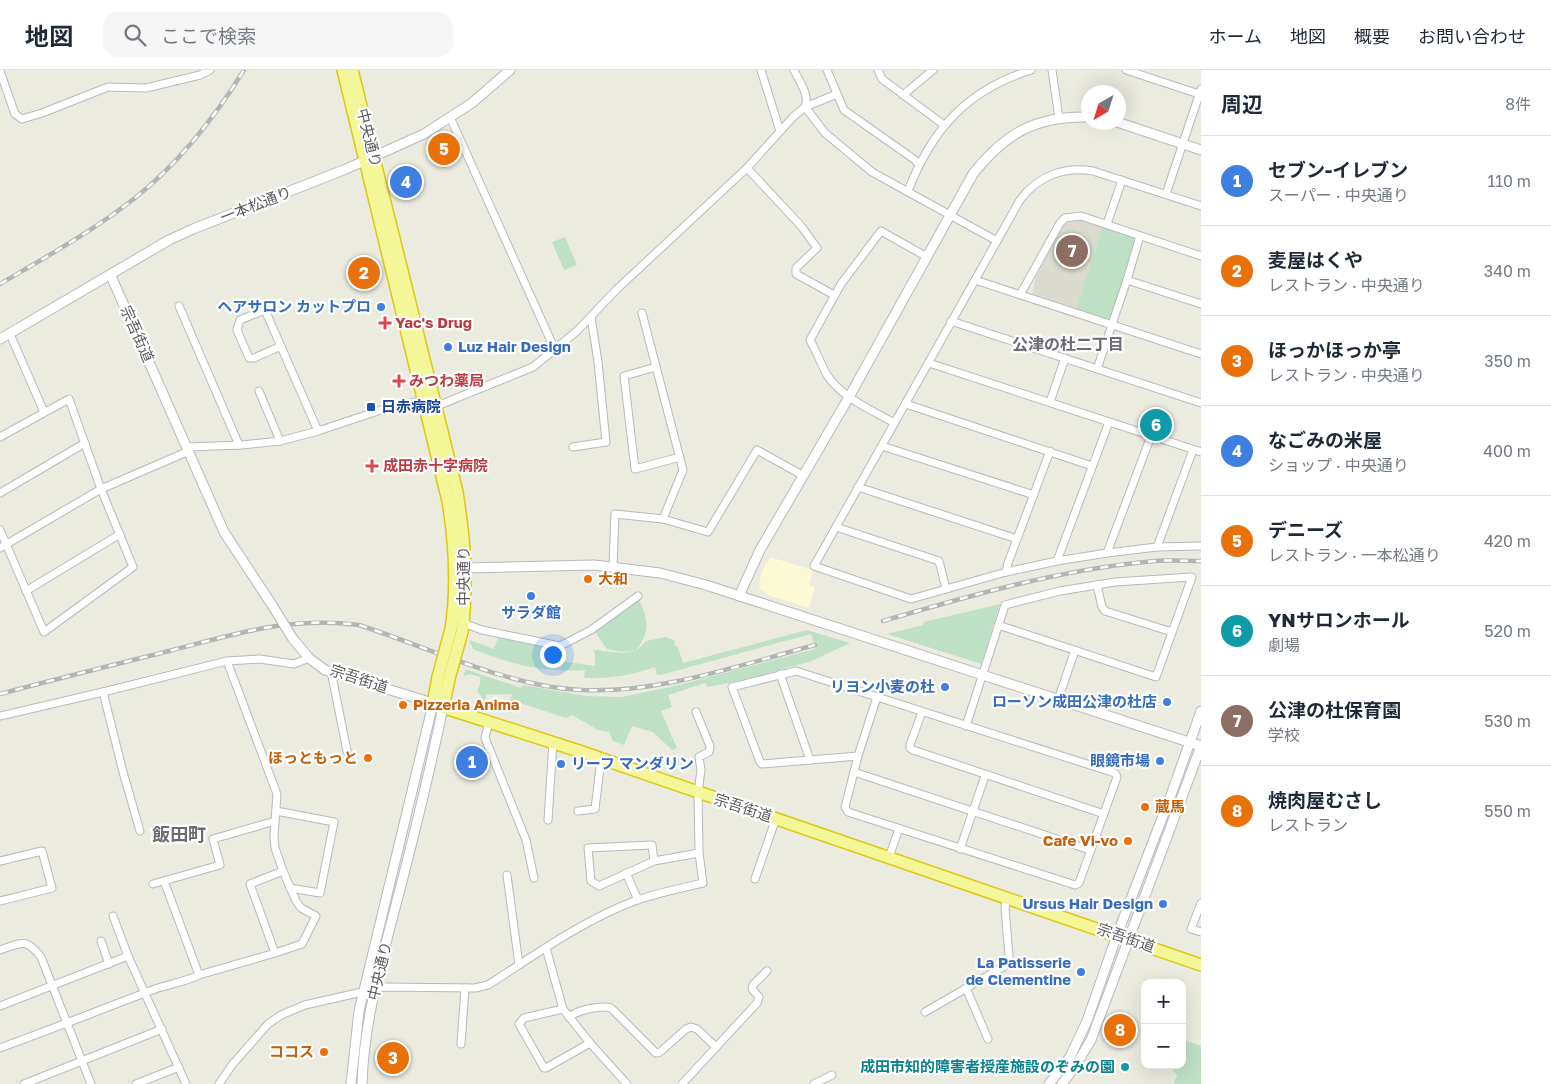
<!DOCTYPE html>
<html lang="ja">
<meta charset="utf-8">
<style>
body{margin:0;font-family:"Golos Text","Noto Sans JP",sans-serif;background:#f6f6f7;color:#1f2937}
.controls{position:absolute;right:15px;bottom:15px;display:grid;overflow:hidden;border-radius:10px;box-shadow:0 5px 20px #0002}
.controls button{width:45px;height:45px;display:grid;place-items:center;padding:0;border:0;border-bottom:1px solid #e0e1e3;background:#fff;color:#1f2937;font:25px sans-serif}
.compass{position:absolute;left:1081px;top:15px;width:45px;height:45px;border-radius:50%;background:#fff;box-shadow:0 5px 20px #0002;rotate:219deg}
.you{position:absolute;left:552px;top:584px;width:18px;height:18px;margin:-12px;border:4px solid #fff;border-radius:50%;background:#1a73e8;box-shadow:0 0 0 8px #1a73e833}
.badge{display:grid;place-items:center;width:32px;height:32px;border-radius:50%;background:#dc6735;color:#fff;font-size:16px;font-weight:700}
.pin{position:absolute;translate:-50% -50%;border:2px solid #fff;box-shadow:0 1px 5px #0006}
.list{margin:0;padding:0;list-style:none}
h2{display:flex;justify-content:space-between;align-items:center;height:65px;margin:0;padding:0 20px;font-size:21px}
h2 small{font-size:16px;font-weight:400;color:#747a83}
.list li{display:grid;grid-template-columns:32px 1fr auto;gap:15px;align-items:center;box-sizing:border-box;height:90px;padding:0 20px;border-top:1px solid #e0e1e3}
.list b{display:block;font-size:19px;white-space:nowrap}
.list p{margin:0;font-size:16px;white-space:nowrap;color:#747a83}
.list em{font-size:16px;font-style:normal;color:#747a83}
.icon{flex:none;width:28px;height:28px;fill:none;stroke:currentColor;stroke-width:2;stroke-linecap:round;stroke-linejoin:round}
.map{position:relative;flex:none;width:1201px;height:1014px;overflow:hidden}
header{display:flex;align-items:center;gap:30px;box-sizing:border-box;height:70px;padding:0 25px;background:#fff;border-bottom:1px solid #e0e1e3}
header strong{font-size:24px}
nav{display:flex;gap:28px;margin-inline-start:auto;font-size:18px}
.search{width:350px;height:45px;background:#f6f6f7;display:flex;align-items:center;gap:12px;box-sizing:border-box;padding:0 18px;border-radius:15px;color:#747a83;font-size:19px}
main{display:flex}
aside{flex:1;background:#fff}
.map>svg:first-child{display:block}
</style>
<header>
<strong>地図</strong>
<div class="search"><svg class="icon" aria-label="search" viewBox="0 0 24 24"><circle cx="10" cy="10" r="6"/><path d="M15 15l6 6"/></svg>ここで検索</div>
<nav><a>ホーム</a><a>地図</a><a>概要</a><a>お問い合わせ</a></nav>
</header>
<main>
<div class="map">
<svg width="1201" height="1014" viewBox="0 0 1201 1014">
<rect width="100%" height="100%" fill="#ebebe0"/>
<!-- commercial -->
<path fill="#fbfad5" d="M770,487L813,500L809,515L815,517L809,538L768,525L760,519L759,514L761,504Z"/>
<!-- education -->
<path fill="#dbdace" d="M1079,149L1103,156L1076,239L1032,224L1036,206L1063,156L1066,153Z"/>
<!-- green -->
<g fill="#bee1c6">
<path d="M1103,156L1134,167L1135,172L1110,250L1076,239Z"/>
<path d="M565,167L577,195L564,200L552,172Z"/>
<path d="M639,530C648,550 651,561 636,580L622,582L607,579L594,560Z"/>
<path d="M1000,534L981,594L887,564L923,555L924,552Z"/>
<path d="M807,560L850,573L809,592L734,612L707,617L705,613L668,625L672,637L661,641L677,678L672,680L653,662L632,656L624,675L613,671L609,662L598,660L572,645L566,648L520,633L518,639L515,637L511,643L507,642L512,624L486,625V639H482L481,626L477,621L480,614V607L470,604L464,606L465,599L521,618L523,615L586,626L622,627L679,615L815,579L811,564L664,604L657,605L655,597C633,605 609,609 584,608L585,600C546,603 509,594 473,579L469,570L494,579L499,565L553,577L554,590L595,596V583L593,580L623,583L637,580L646,571L666,567L675,571L674,575L678,577L683,593Z"/>
<path d="M1182,969L1201,976V1014H1174L1177,1005L1169,995H1182Z"/>
</g>
<g fill="none" stroke-linecap="round" stroke-linejoin="round">
<!-- minor casing -->
<g stroke="#b8b9be" stroke-width="9">
<g id="minor">
<path d="M761,0L780,61"/>
<path d="M794,0C799,11 810,25 805,37L825,63L872,102L997,171"/>
<path d="M827,0L844,40L915,90L918,94"/>
<path d="M878,0L882,9L944,55"/>
<path d="M1052,0L1059,48"/>
<path d="M1126,0L1199,24"/>
<path d="M0,1L15,44L22,49L42,43L108,17L146,18L200,5L210,0"/>
<path d="M903,25L933,0"/>
<path d="M450,47L555,280"/>
<path d="M747,98L801,156L817,178L796,198V204L834,225"/>
<path d="M908,121C932,59 967,20 1031,0"/>
<path d="M1166,124L1201,19"/>
<path d="M1201,136L1093,101C1064,96 1038,106 1020,130L814,496L911,529L1006,502L1057,491L1107,483L1157,477L1201,476"/>
<path d="M1107,154L1122,110"/>
<path d="M975,210L1201,284"/>
<path d="M1127,210L1201,234"/>
<path d="M1020,225L1060,153L1065,148L1081,146L1201,186"/>
<path d="M179,236L239,375"/>
<path d="M642,243L683,400L663,449"/>
<path d="M951,251L1201,333"/>
<path d="M10,264L44,342"/>
<path d="M281,276L254,288H249L237,260L240,250L265,240L318,361"/>
<path d="M929,293L1201,382"/>
<path d="M656,297L624,306L635,399L680,387"/>
<path d="M1097,299L1127,210L1140,166"/>
<path d="M259,321L280,371"/>
<path d="M1050,332L1065,288"/>
<path d="M906,334L1092,396"/>
<path d="M894,353C872,340 842,328 827,305C821,294 816,281 810,270L841,214L881,161L927,187"/>
<path d="M0,367L69,329L101,419L133,497L44,562L0,460"/>
<path d="M882,376L1034,425"/>
<path d="M187,377L242,375L280,371L318,361L387,338L415,332L442,334L533,297L577,261L617,219L747,98L793,47L805,37L837,24"/>
<path d="M573,377L606,372L598,292L591,247"/>
<path d="M858,417L1017,469"/>
<path d="M0,423L85,373"/>
<path d="M836,457L939,491L946,519"/>
<path d="M1157,477L1193,380"/>
<path d="M0,478L101,419L189,381"/>
<path d="M1107,483L1151,366"/>
<path d="M1057,491L1109,352"/>
<path d="M613,496L615,444L663,449L708,462L757,380L804,406"/>
<path d="M1006,502L1008,493L1050,381"/>
<path d="M1097,515L1102,537L1105,541L1172,562"/>
<path d="M26,521L120,464"/>
<path d="M463,553L482,560L560,576L591,560L638,526"/>
<path d="M227,591L277,724L274,766L275,778L283,801L250,814L275,883"/>
<path d="M331,601L347,681"/>
<path d="M780,604L810,690"/>
<path d="M103,622L123,702L140,761"/>
<path d="M1058,630L1075,580"/>
<path d="M922,642L910,675V678L913,680L1104,744"/>
<path d="M0,646L103,622L227,591L260,589L294,594L309,588"/>
<path d="M489,651L485,668L526,770L534,808"/>
<path d="M966,656L1005,535L1060,521L1115,512L1192,507L1156,607L998,555"/>
<path d="M858,686L762,694L760,692L732,617L796,601L1115,703L1117,707L1079,813L1075,815L848,742L845,737L858,686L877,627"/>
<path d="M854,702L1090,780"/>
<path d="M276,741L334,752L320,823L290,818"/>
<path d="M578,741L595,739L601,689"/>
<path d="M548,750L553,672"/>
<path d="M960,779L985,706"/>
<path d="M889,787L899,759"/>
<path d="M0,791L42,781L52,818L0,831"/>
<path d="M654,791L652,775L588,778L591,811L599,816L654,791L699,783"/>
<path d="M626,803L638,830"/>
<path d="M507,805L519,895"/>
<path d="M755,809L776,748"/>
<path d="M164,811L199,905"/>
<path d="M153,814L220,795L213,769L275,751"/>
<path d="M1201,833L1191,859L1201,862"/>
<path d="M113,846L128,886"/>
<path d="M101,871L109,894"/>
<path d="M546,878L563,939L590,973L627,1014"/>
<path d="M0,880C22,873 25,867 41,887L91,1014"/>
<path d="M966,918L988,969"/>
<path d="M0,936L128,886L186,1014"/>
<path d="M563,939L524,948L519,954L544,998H546L590,973"/>
<path d="M925,942L1003,897L1008,893L1009,886L1005,838L1007,827"/>
<path d="M569,947C578,940 600,935 611,938L656,983L660,982L686,959L691,957L697,959L716,977"/>
<path d="M461,974L465,918"/>
<path d="M0,978C52,959 103,939 155,919C169,914 185,912 199,905L275,883L302,874L316,846L301,838L296,831L283,801"/>
<path d="M24,1014L162,959"/>
<path d="M136,1014L179,997"/>
<path d="M219,1014L232,995L268,954L281,945L305,935L384,917L475,918L488,915C535,885 583,850 637,830C658,823 681,818 703,813L699,783L698,723L701,700L699,687L709,682L710,676L696,642"/>
<path d="M682,1014L757,933L759,927L752,919L753,915L767,901"/>
<path d="M814,1014L832,1005"/>
</g>
</g>
<!-- tertiary casing -->
<g stroke="#b8b9be" stroke-width="11">
<g id="tertiary">
<path d="M1117,52L1201,80"/>
<path d="M111,206L224,462L272,535"/>
<path d="M0,269L169,170L193,159L346,99L424,64L472,33L510,0"/>
<path d="M466,498L594,495L660,503L706,515L1201,676"/>
<path d="M739,526L760,480L849,327L973,104C1005,63 1036,46 1088,47"/>
<path d="M293,569L309,588L325,600L420,629L433,634L359,941L351,1014"/>
<path d="M362,1014C364,949 383,885 399,823C415,762 430,700 443,637"/>
<path d="M1049,1014L1070,987L1087,951L1117,865L1171,725L1201,641"/>
<path d="M1062,1014L1076,995L1091,970L1201,676"/>
</g>
</g>
<!-- trunk casing -->
<g stroke="#dcca0f" stroke-width="14">
<g id="trunk">
<path d="M343,0L448,431C455,474 458,515 451,559"/>
<path d="M352,0L457,422C465,473 468,510 462,562"/>
<path d="M438,607L433,634L579,681L1201,895"/>
<path d="M443,637L449,609"/>
</g>
</g>
<!-- minor -->
<use href="#minor" stroke="#fff" stroke-width="7"/>
<!-- tertiary -->
<use href="#tertiary" stroke="#fff" stroke-width="9"/>
<!-- trunk -->
<use href="#trunk" stroke="#f4f69a" stroke-width="11"/>
<!-- rail casing -->
<g stroke="#b3b4b4" stroke-width="4.5">
<g id="rail">
<path d="M0,214C46,187 93,161 135,128C179,93 215,47 244,0"/>
<path d="M883,551C972,525 1062,499 1155,491C1170,490 1186,491 1201,491"/>
<path d="M0,624C56,609 113,595 169,581C236,564 289,546 359,555C428,577 509,617 581,620C658,624 740,595 815,575"/>
</g>
</g>
<!-- rail -->
<use href="#rail" stroke="#fff" stroke-width="2.5" stroke-dasharray="8" stroke-linecap="butt"/>
<!-- tertiary-bridge casing -->
<g stroke="#b8b9be" stroke-width="11" stroke-linecap="butt">
<path id="tertiary-bridge" d="M272,535L293,569"/>
</g>
<!-- trunk-bridge casing -->
<g stroke="#dcca0f" stroke-width="14" stroke-linecap="butt">
<g id="trunk-bridge">
<path d="M438,607L451,559"/>
<path d="M449,609L462,562"/>
</g>
</g>
<!-- tertiary-bridge -->
<use href="#tertiary-bridge" stroke="#fff" stroke-width="9"/>
<!-- trunk-bridge -->
<use href="#trunk-bridge" stroke="#f4f69a" stroke-width="11"/>
</g>
<!-- markers -->
<g fill="#3f7fe0" stroke="#fff" stroke-width="2">
<circle cx="381" cy="237" r="5"/>
<circle cx="448" cy="277" r="5"/>
<circle cx="531" cy="526" r="5"/>
<circle cx="945" cy="617" r="5"/>
<circle cx="1167" cy="632" r="5"/>
<circle cx="1160" cy="691" r="5"/>
<circle cx="561" cy="694" r="5"/>
<circle cx="1163" cy="834" r="5"/>
<circle cx="1081" cy="902" r="5"/>
</g>
<g fill="#e0444e" stroke="#fff" stroke-width="2">
<path d="M382.5 245.5h5v5h5v5h-5v5h-5v-5h-5v-5h5z"/>
<path d="M396.5 303.5h5v5h5v5h-5v5h-5v-5h-5v-5h5z"/>
<path d="M369.5 388.5h5v5h5v5h-5v5h-5v-5h-5v-5h5z"/>
</g>
<rect fill="#1a4fb4" stroke="#fff" stroke-width="2" x="366" y="332" width="10" height="10" rx="2.5"/>
<g fill="#e8710a" stroke="#fff" stroke-width="2">
<circle cx="588" cy="509" r="5"/>
<circle cx="403" cy="635" r="5"/>
<circle cx="368" cy="688" r="5"/>
<circle cx="1145" cy="737" r="5"/>
<circle cx="1128" cy="771" r="5"/>
<circle cx="324" cy="982" r="5"/>
</g>
<circle fill="#0f9aa8" stroke="#fff" stroke-width="2" cx="1125" cy="997" r="5"/>
<g text-anchor="middle" stroke-width="4.5" stroke-linejoin="round" paint-order="stroke">
<!-- street labels -->
<g font-size="15" fill="#595b60" stroke="#fff">
<text transform="translate(369 68) rotate(76)" y="5">中央通り</text>
<text transform="translate(256 135) rotate(-21)" y="5">一本松通り</text>
<text transform="translate(137 264) rotate(66)" y="5">宗吾街道</text>
<text transform="translate(464 506) rotate(-90)" y="5">中央通り</text>
<text transform="translate(359 609) rotate(18)" y="5">宗吾街道</text>
<text transform="translate(743 738) rotate(18)" y="5">宗吾街道</text>
<text transform="translate(1126 868) rotate(19)" y="5">宗吾街道</text>
<text transform="translate(380 901) rotate(-77)" y="5">中央通り</text>
</g>
<!-- shop labels -->
<g font-size="15" font-weight="bold" fill="#366cbe" stroke="#fff" text-anchor="end">
<text x="371" y="242">ヘアサロン カットプロ</text>
<text x="458" y="282" text-anchor="start">Luz Hair Design</text>
<text x="531" y="548" text-anchor="middle">サラダ館</text>
<text x="935" y="622">リヨン小麦の杜</text>
<text x="1157" y="637">ローソン成田公津の杜店</text>
<text x="1150" y="696">眼鏡市場</text>
<text x="571" y="699" text-anchor="start">リーフ マンダリン</text>
<text x="1153" y="839">Ursus Hair Design</text>
<text x="1071" y="898">La Patisserie<tspan x="1071" dy="17">de Clementine</tspan></text>
</g>
<!-- health labels -->
<g font-size="15" font-weight="bold" fill="#be3a42" stroke="#fff" text-anchor="start">
<text x="395" y="258">Yac's Drug</text>
<text x="409" y="316">みつわ薬局</text>
<text x="383" y="401">成田赤十字病院</text>
</g>
<!-- transit labels -->
<g font-size="15" font-weight="bold" fill="#164399" stroke="#fff" text-anchor="start">
<text x="381" y="342">日赤病院</text>
</g>
<!-- food labels -->
<g font-size="15" font-weight="bold" fill="#c56008" stroke="#fff" text-anchor="start">
<text x="598" y="514">大和</text>
<text x="413" y="640">Pizzeria Anima</text>
<text x="358" y="693" text-anchor="end">ほっともっと</text>
<text x="1155" y="742">蔵馬</text>
<text x="1118" y="776" text-anchor="end">Cafe Vi-vo</text>
<text x="314" y="987" text-anchor="end">ココス</text>
</g>
<!-- culture labels -->
<g font-size="15" font-weight="bold" fill="#0d838f" stroke="#fff" text-anchor="end">
<text x="1115" y="1002">成田市知的障害者授産施設のぞみの園</text>
</g>
<!-- neighbourhood labels -->
<g font-size="16" font-weight="bold" fill="#6a6c72" stroke="#fff">
<text x="1068" y="280">公津の杜二丁目</text>
</g>
<!-- quarter labels -->
<g font-size="18" font-weight="bold" fill="#6a6c72" stroke="#fff">
<text x="179" y="771">飯田町</text>
</g>
</g>
</svg>
<div class="controls">
<button>+</button>
<button>−</button>
</div>
<svg class="compass" viewBox="-18 -18 36 36"><path d="M0-13l5 13h-10z" fill="#e53935"/><path d="M0 13l5-13h-10z" fill="#747a83"/></svg>
<div class="you"></div>
<div class="pin badge" style="left:472px;top:692px;background:#3f7fe0">1</div>
<div class="pin badge" style="left:364px;top:203px;background:#e8710a">2</div>
<div class="pin badge" style="left:393px;top:988px;background:#e8710a">3</div>
<div class="pin badge" style="left:406px;top:112px;background:#3f7fe0">4</div>
<div class="pin badge" style="left:444px;top:79px;background:#e8710a">5</div>
<div class="pin badge" style="left:1156px;top:355px;background:#0f9aa8">6</div>
<div class="pin badge" style="left:1072px;top:181px;background:#8d6e63">7</div>
<div class="pin badge" style="left:1120px;top:960px;background:#e8710a">8</div>
</div>
<aside>
<h2>周辺<small>8件</small></h2>
<ul class="list">
<li><span class="badge" style="background:#3f7fe0">1</span><div><b>セブン-イレブン</b><p>スーパー · 中央通り</p></div><em>110 m</em></li>
<li><span class="badge" style="background:#e8710a">2</span><div><b>麦屋はくや</b><p>レストラン · 中央通り</p></div><em>340 m</em></li>
<li><span class="badge" style="background:#e8710a">3</span><div><b>ほっかほっか亭</b><p>レストラン · 中央通り</p></div><em>350 m</em></li>
<li><span class="badge" style="background:#3f7fe0">4</span><div><b>なごみの米屋</b><p>ショップ · 中央通り</p></div><em>400 m</em></li>
<li><span class="badge" style="background:#e8710a">5</span><div><b>デニーズ</b><p>レストラン · 一本松通り</p></div><em>420 m</em></li>
<li><span class="badge" style="background:#0f9aa8">6</span><div><b>YNサロンホール</b><p>劇場</p></div><em>520 m</em></li>
<li><span class="badge" style="background:#8d6e63">7</span><div><b>公津の杜保育園</b><p>学校</p></div><em>530 m</em></li>
<li><span class="badge" style="background:#e8710a">8</span><div><b>焼肉屋むさし</b><p>レストラン</p></div><em>550 m</em></li>
</ul>
</aside>
</main>
